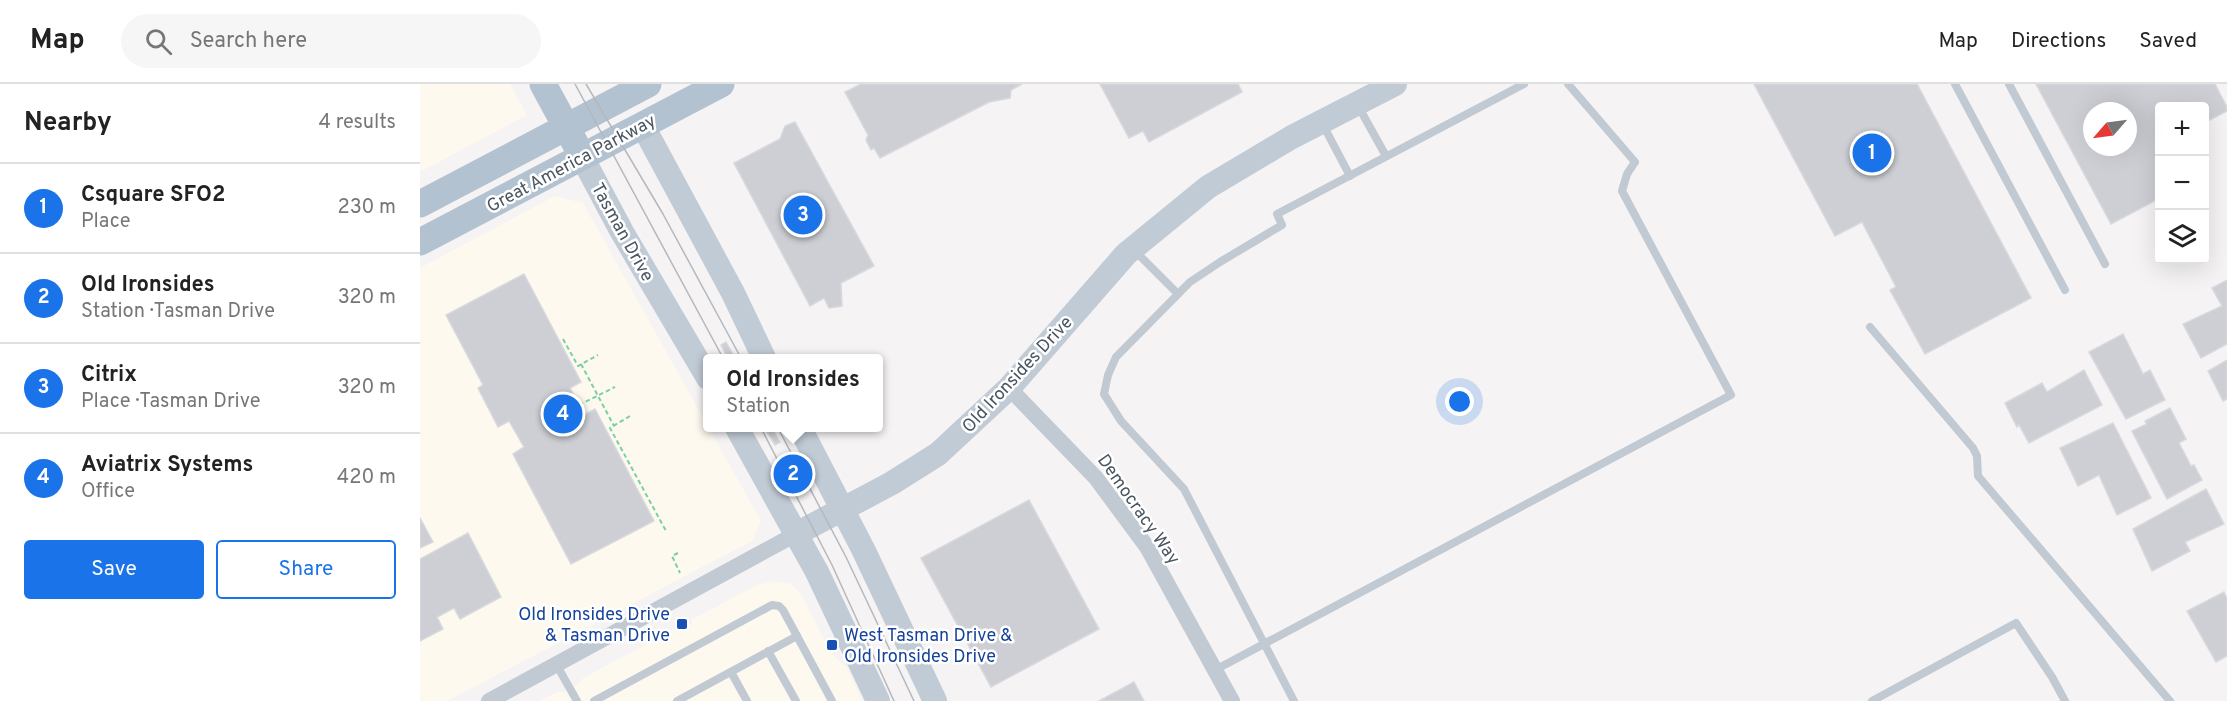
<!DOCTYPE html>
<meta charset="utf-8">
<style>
body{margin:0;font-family:Overpass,sans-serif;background:#f6f6f6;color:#222}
.controls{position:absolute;right:18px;top:18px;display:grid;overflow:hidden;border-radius:6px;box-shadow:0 6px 24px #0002}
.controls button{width:54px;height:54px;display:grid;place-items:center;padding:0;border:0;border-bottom:2px solid #e0e0e0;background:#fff;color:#222;font:30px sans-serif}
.compass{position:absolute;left:1663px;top:18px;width:54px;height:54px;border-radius:50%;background:#fff;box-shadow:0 6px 24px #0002;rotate:242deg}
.you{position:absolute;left:1040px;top:318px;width:21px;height:21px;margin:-15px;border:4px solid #fff;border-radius:50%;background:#1a73e8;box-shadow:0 0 0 9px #1a73e833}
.badge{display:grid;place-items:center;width:39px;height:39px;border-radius:50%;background:#1a73e8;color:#fff;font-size:20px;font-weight:700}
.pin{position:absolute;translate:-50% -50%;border:3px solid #fff;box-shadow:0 2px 6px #0006}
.popup{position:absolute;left:283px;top:270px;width:180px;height:78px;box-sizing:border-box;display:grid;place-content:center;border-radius:6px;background:#fff;filter:drop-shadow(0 2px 4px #0005);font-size:20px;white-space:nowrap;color:#767676}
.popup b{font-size:22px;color:#222}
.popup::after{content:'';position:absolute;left:50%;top:100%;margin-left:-12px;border:12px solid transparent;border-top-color:#fff}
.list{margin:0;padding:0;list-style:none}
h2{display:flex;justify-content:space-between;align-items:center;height:78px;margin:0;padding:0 24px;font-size:26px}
h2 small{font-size:20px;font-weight:400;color:#767676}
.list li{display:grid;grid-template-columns:39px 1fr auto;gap:18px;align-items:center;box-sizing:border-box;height:90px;padding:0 24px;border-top:2px solid #e0e0e0}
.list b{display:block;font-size:22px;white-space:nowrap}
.list p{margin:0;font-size:20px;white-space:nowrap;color:#767676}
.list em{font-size:20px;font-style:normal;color:#767676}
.actions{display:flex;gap:12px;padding:18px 24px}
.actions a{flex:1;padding:14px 0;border:2px solid #1a73e8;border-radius:6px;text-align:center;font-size:21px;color:#1a73e8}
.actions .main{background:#1a73e8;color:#fff}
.icon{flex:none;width:33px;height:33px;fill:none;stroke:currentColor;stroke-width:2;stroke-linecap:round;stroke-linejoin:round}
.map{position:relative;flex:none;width:1807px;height:617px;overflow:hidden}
header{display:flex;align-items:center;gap:36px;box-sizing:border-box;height:84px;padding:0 30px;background:#fff;border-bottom:2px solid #e0e0e0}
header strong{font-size:28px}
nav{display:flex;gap:33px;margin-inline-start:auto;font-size:21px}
.search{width:420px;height:54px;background:#f6f6f6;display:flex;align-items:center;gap:15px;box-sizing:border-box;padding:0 21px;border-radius:33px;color:#767676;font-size:22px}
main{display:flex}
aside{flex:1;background:#fff}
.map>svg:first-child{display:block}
</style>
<header>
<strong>Map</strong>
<div class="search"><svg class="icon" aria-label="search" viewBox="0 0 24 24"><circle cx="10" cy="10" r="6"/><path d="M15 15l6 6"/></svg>Search here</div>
<nav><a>Map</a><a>Directions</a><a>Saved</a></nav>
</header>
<main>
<aside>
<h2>Nearby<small>4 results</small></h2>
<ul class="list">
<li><span class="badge">1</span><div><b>Csquare SFO2</b><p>Place</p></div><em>230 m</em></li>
<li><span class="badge">2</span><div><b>Old Ironsides</b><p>Station · Tasman Drive</p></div><em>320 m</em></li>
<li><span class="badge">3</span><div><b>Citrix</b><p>Place · Tasman Drive</p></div><em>320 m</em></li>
<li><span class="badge">4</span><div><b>Aviatrix Systems</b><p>Office</p></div><em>420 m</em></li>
</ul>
<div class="actions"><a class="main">Save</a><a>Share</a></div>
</aside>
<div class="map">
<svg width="1807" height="617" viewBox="0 0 1807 617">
<rect width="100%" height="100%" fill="#f5f3f3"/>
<!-- commercial -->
<g fill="#fdf9ef">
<path d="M0,0H90L107,31L0,88Z"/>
<path d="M135,112L163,119L341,437L332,457L27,617H0V184Z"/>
<path d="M355,497L371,500L381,510L412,570L428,586L442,617H120L137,608H144L160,599L163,594L254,545L256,547L272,539L271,536L337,501Z"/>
</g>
<!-- building -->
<g fill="#cdcfd5" stroke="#d7d9de" stroke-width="1.5" fill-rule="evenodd">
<path d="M441,0H602L591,6L590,14L569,18L460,74L454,64L451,66L446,56L448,51L425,8Z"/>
<path d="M680,0H818L822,8L729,58L723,47L709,54Z"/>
<path d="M1334,0H1497L1611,214L1505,270L1470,206L1476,203L1442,138L1415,152Z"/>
<path d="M1616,0H1795L1807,23V27L1784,39V22H1740V114L1691,140ZM1672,27H1708V63H1672Z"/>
<path d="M375,38L454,182L421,199L422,222L409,224L404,214L390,222L314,79L360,55L365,42Z"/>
<path d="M104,190L161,298L150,304L164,331L175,325L234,437L151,480L93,370L104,363L89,337L78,343L58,304L63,301L26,231Z"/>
<path d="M1807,196V260L1781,274L1763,240L1802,222L1792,204Z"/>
<path d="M1703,250L1723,290L1730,286L1745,316L1706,335L1669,268Z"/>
<path d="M306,258L315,274H308L301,261Z"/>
<path d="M1807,276V315L1803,317L1788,287Z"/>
<path d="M1664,286L1682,321L1609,359L1599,341L1597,343L1585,319L1622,299L1627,308Z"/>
<path d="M1750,324L1766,355L1759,359L1771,382L1774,381L1782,396L1747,415L1712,347L1727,340L1725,337Z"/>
<path d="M1693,339L1731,414L1697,431L1679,391L1658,402L1640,364Z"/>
<path d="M345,344H352L360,358L355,361Z"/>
<path d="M1786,405L1804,440L1765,458L1770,467L1732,487L1713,445Z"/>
<path d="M609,416L679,545L571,603L501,474Z"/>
<path d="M0,434L13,458L0,464Z"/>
<path d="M48,449L81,513L40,535L34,524L17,533L23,545L0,557V475Z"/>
<path d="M1804,508L1807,515V572L1796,578L1767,527Z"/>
<path d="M714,598L724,617H679Z"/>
</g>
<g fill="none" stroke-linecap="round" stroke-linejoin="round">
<!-- path -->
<g stroke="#7ad0a6" stroke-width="2" stroke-dasharray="4.5 3" stroke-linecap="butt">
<path d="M143,255L158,282L178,271"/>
<path d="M161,280L194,342"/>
<path d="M159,321L195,303"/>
<path d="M210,332L190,344L246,447"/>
<path d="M376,396L382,407"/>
<path d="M258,469L252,472L260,489"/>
</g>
<!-- lane -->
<g stroke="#c1cad2" stroke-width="8">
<path d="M1535,0L1645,206"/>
<path d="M1589,0L1685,180"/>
<path d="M937,20L966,72"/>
<path d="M902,39L930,92"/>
<path d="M714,166L758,210"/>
<path d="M1450,243L1553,364L1557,372L1558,392L1750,617"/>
<path d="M348,567L376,617"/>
<path d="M136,580L157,617"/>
<path d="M795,586L1311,311L1202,107L1207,90L1215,78L1148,0"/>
<path d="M311,588L327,617"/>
<path d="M174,617L352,521L359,522L363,526L412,617"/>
<path d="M257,617L377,552"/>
<path d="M874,617L764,405L701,337L684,310L688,291L696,273L770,198L800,178L862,141L857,130L1104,0"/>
<path d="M1452,617L1596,539L1632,593L1645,617"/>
</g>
<!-- street -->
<g stroke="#c1cad2" stroke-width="16">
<path d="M589,304L676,394L727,463L812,617"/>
<path d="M69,617L376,450"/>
</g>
<!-- secondary -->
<g stroke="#c1cbd6" stroke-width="24">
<path d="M223,42L313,209L344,274"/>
<path d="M162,73L202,148L288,294"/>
<path d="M317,344L397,488L458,617"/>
<path d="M380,344L443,465L515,617"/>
<path d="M376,450L472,399L518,370L589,304L706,170L788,103L872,53L975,0"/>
</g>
<!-- primary -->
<g stroke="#b3c2d1" stroke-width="27">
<path d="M123,0L155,59"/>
<path d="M0,120L228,0"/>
<path d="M0,158L301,0"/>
</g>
<!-- tram -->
<g stroke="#b5b8bd" stroke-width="1.5">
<path d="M155,0L303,274"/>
<path d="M166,0L243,130L321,274"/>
<path d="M341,344L412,481L474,617"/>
<path d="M358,344L426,473L494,617"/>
</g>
</g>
<!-- markers -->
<g fill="#1a4fb4" stroke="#fff" stroke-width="2">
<rect x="256" y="534" width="12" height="12" rx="3"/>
<rect x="406" y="555" width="12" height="12" rx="3"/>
</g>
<g text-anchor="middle" stroke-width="5" stroke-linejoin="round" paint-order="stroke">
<!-- street labels -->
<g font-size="18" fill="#4a5661" stroke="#fff">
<text transform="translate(151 79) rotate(-28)" y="6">Great America Parkway</text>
<text transform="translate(203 148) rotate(61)" y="6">Tasman Drive</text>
<text transform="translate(597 290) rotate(-47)" y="6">Old Ironsides Drive</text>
<text transform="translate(719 425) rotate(55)" y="6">Democracy Way</text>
</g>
<!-- transit labels -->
<g font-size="18" fill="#164399" stroke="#fff" text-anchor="end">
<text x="250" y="536">Old Ironsides Drive<tspan x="250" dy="21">&amp; Tasman Drive</tspan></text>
<text x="424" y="557" text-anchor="start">West Tasman Drive &amp;<tspan x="424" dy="21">Old Ironsides Drive</tspan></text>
</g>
</g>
</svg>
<div class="controls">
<button>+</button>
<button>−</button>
<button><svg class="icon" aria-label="layers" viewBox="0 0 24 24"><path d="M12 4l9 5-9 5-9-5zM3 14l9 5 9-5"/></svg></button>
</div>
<svg class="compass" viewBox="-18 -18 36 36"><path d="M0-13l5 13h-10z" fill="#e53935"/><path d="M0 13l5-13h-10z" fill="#767676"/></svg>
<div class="you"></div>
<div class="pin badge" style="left:1452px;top:69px">1</div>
<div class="pin badge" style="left:373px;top:390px">2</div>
<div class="popup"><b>Old Ironsides</b>Station</div>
<div class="pin badge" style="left:383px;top:131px">3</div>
<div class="pin badge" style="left:143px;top:330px">4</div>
</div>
</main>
